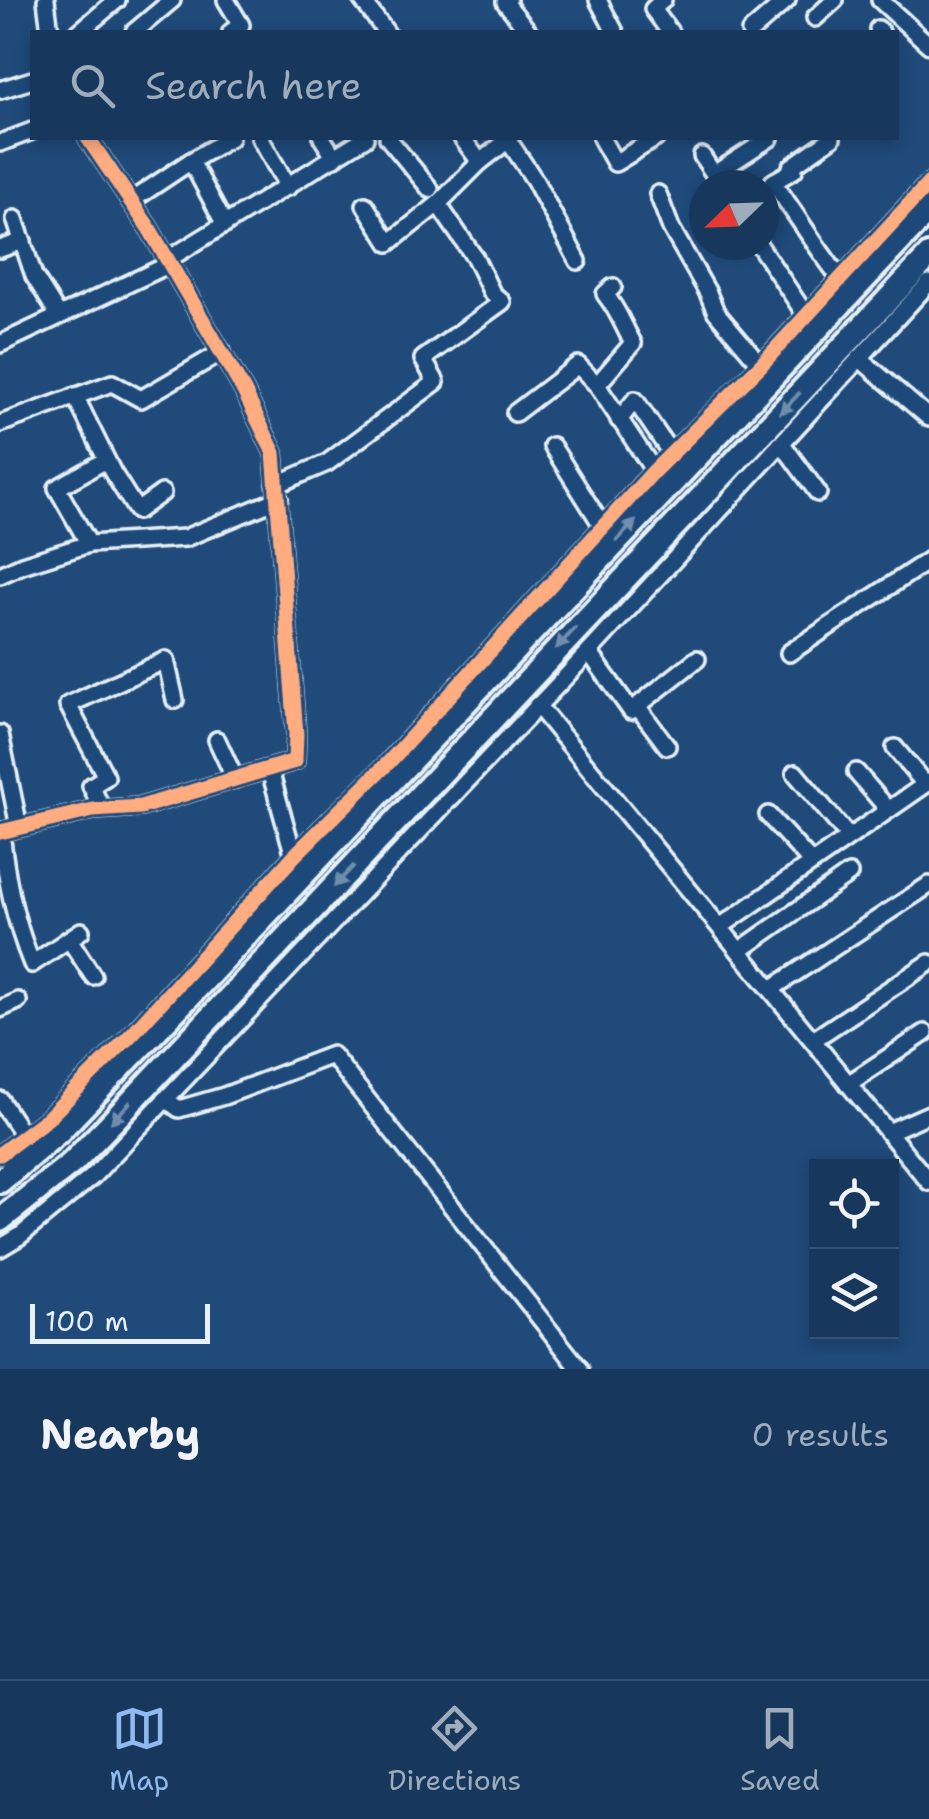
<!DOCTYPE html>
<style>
body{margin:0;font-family:"Shantell Sans",sans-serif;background:#244365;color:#f1f3f6}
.controls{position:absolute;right:30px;bottom:30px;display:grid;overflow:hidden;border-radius:0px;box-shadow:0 5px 15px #0003}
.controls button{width:90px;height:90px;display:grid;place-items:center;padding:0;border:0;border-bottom:2px solid #365272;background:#17385c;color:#f1f3f6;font:50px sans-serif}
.compass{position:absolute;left:689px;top:170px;width:90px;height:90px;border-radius:50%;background:#17385c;box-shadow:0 5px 15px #0003;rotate:247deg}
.scale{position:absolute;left:30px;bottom:25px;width:180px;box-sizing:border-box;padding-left:10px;border:5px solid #e8f1f8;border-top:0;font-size:28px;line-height:35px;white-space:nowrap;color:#e8f1f8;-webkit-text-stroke:8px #1f4a7a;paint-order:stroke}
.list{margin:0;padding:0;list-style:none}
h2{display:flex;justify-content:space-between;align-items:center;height:130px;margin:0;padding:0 40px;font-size:42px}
h2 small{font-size:32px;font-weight:400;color:#9eacbb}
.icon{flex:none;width:55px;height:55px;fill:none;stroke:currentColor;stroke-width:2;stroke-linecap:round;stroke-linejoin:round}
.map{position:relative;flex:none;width:929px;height:1369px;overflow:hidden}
.search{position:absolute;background:#17385c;box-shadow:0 5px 15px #0003;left:30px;right:30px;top:30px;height:110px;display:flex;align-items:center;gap:25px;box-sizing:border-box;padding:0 35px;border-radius:0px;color:#9eacbb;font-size:38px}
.sheet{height:310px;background:#17385c}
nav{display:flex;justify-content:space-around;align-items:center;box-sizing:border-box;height:140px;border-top:2px solid #365272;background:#17385c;font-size:28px;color:#9eacbb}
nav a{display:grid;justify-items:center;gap:5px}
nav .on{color:#90b9f0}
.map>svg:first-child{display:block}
</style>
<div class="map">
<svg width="929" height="1369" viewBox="0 0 929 1369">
<rect width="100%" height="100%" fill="#1f4a7a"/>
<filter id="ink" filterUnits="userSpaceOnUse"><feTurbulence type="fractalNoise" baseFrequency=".01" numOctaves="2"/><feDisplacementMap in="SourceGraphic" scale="20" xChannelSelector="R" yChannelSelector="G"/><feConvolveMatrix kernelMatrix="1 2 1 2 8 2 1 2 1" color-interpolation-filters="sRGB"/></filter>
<g filter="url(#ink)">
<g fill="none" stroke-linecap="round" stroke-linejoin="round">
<!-- minor casing -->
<g stroke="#e8f1f8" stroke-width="22">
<g id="minor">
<path d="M46,0L50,32"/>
<path d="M226,0L241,25L231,32"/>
<path d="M362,0L386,32"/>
<path d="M508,0L505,2L529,32"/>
<path d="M598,0L615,32"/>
<path d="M663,0L653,9L670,32"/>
<path d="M880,0L929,45"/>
<path d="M815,18L835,0"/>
<path d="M878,29L881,32"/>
<path d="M79,32L117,0"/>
<path d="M134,32L172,0"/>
<path d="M750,32L787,0"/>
<path d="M0,90L32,80"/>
<path d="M260,138L288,187"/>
<path d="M322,138L335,158"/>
<path d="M388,138L430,189"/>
<path d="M462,138L480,162"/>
<path d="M601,138L615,163L656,138"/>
<path d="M832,138L791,167L794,170L773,182C796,214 815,246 840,278"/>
<path d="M0,143L32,131"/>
<path d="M702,156L721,185"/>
<path d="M191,161L230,138"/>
<path d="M714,174L770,138"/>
<path d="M658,194L671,228L708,293L716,312L761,365"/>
<path d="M131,201L191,161L225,225"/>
<path d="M365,205L389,243L438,204"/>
<path d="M15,219L34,276L59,316"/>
<path d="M759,245L807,317"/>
<path d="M0,249L23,241"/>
<path d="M167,260L365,138"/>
<path d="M0,344L170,264"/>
<path d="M859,358L929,418"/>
<path d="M597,385L633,343C622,324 620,313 605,294L613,287"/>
<path d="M75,396L113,473L137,511L162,493"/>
<path d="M515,413L578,365L597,385L654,471"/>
<path d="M619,420L635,400L672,455"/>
<path d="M0,424L112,383L141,399L222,352"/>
<path d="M783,445L818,493"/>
<path d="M552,446L603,527"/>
<path d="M276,485L327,463L436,382L423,359L502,302L492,293L475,258L438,204L480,162L508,140L534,179L578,261"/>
<path d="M89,544L57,488L106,460"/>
<path d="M0,575L22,565L89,544L185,538L279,499"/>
<path d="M589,652L631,711L697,659"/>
<path d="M789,653L929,560"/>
<path d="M537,705L929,1182"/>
<path d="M637,706L667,746"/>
<path d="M0,734L19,827"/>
<path d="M217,740L235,779"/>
<path d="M895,748L924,783"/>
<path d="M270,771L294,856"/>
<path d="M856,772L887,808"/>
<path d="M795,773L848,836"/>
<path d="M102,809L91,786L106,777L68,705L166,660L175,700"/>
<path d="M768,815L811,862"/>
<path d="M1,831C6,878 14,920 32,964L81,931"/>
<path d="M0,832L93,810L141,807L295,761L296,734L274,453L244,391L149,228L88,138"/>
<path d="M720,927L929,782"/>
<path d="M69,939L93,976"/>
<path d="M739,951L849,874"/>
<path d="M771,989L929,885"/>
<path d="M0,1009L18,1001"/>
<path d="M813,1040L929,963"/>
<path d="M848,1084L925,1033"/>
<path d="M165,1099L179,1109L224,1096L332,1055L580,1369"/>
<path d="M0,1100L23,1135"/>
<path d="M888,1132L929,1114"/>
<path d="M0,1154L48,1118L133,1033L294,856L389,762L654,471L761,365L929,183"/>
<path d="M0,1248L20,1236L92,1177L589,652L929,283"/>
</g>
</g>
<!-- highway casing -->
<g stroke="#e8f1f8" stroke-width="30">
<g id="highway">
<path d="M0,1181L58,1132L188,997L929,210"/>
<path d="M0,1220L72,1163L113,1121L929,256"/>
</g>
</g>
<!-- minor -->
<use href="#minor" stroke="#1f4a7a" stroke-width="15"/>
<!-- highway -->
<use href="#highway" stroke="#1f4a7a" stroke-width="22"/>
<!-- cycleway casing -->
<g stroke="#1f4a7a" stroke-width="21">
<g id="cycleway">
<path d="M0,832L93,810L141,807L295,761L296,734L274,453L244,391L149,228L88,138"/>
<path d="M0,1154L48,1118L133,1033L294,856L389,762L654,471L761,365L929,183"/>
</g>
</g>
<!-- cycleway -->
<use href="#cycleway" stroke="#ffac80" stroke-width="15"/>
</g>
<!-- one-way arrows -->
<defs><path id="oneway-solid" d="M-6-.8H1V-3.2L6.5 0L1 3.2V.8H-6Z" transform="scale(2.5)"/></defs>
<g fill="#6f8dac">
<use href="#oneway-solid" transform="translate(790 403) rotate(133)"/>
<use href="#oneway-solid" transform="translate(626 531) rotate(-47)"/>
<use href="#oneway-solid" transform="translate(566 638) rotate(133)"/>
<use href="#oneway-solid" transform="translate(344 876) rotate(133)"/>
<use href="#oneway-solid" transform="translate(121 1112) rotate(133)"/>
</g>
</g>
</svg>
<div class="controls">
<button><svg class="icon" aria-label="locate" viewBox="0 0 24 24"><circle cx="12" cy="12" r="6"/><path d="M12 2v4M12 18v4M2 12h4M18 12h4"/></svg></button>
<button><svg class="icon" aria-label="layers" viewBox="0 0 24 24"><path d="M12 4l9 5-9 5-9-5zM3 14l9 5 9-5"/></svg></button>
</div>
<svg class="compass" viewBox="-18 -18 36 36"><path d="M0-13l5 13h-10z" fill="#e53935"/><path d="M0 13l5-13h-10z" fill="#9eacbb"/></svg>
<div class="scale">100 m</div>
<div class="search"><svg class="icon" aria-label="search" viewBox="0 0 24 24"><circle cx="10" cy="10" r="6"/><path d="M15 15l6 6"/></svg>Search here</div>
</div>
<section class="sheet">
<h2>Nearby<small>0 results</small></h2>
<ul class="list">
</ul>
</section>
<nav>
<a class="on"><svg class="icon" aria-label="map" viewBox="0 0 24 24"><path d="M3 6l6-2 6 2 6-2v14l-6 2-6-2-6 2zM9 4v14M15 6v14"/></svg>Map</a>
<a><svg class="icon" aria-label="directions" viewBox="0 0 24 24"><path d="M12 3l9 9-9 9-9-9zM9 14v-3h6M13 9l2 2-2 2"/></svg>Directions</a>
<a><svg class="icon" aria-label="saved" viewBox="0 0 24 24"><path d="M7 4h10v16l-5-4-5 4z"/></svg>Saved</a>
</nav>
